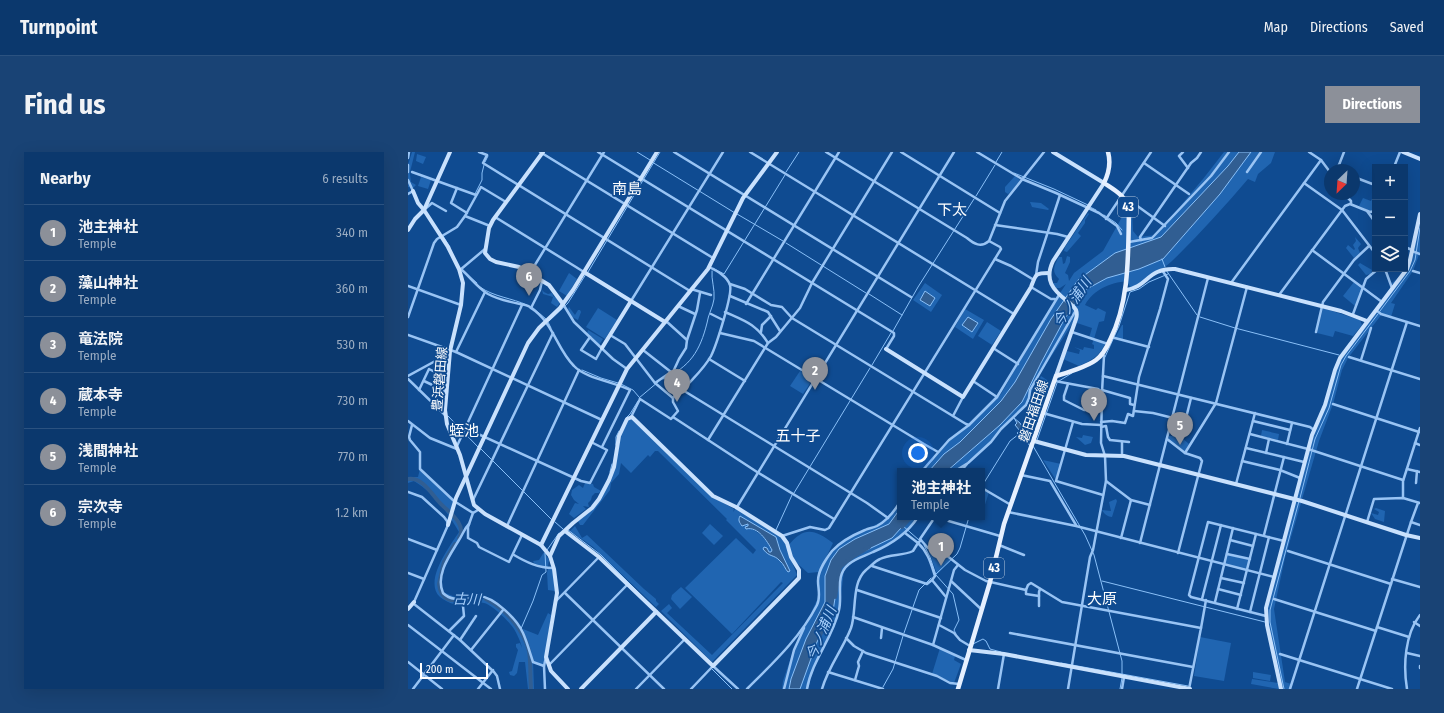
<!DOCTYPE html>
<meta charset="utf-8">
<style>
body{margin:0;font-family:"Fira Sans Condensed","Noto Sans JP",sans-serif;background:#194375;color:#f1f3f6}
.controls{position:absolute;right:12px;top:12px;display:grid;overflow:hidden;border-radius:0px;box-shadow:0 4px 16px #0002}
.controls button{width:36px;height:36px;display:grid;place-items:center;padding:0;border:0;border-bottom:1px solid #2b5280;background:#0b386d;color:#f1f3f6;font:20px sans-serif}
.compass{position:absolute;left:916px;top:12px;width:36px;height:36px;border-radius:50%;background:#0b386d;box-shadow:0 4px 16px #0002;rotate:205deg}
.scale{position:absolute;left:12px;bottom:10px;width:68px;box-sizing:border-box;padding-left:4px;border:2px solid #fff;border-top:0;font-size:11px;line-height:14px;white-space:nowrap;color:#fff;-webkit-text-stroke:3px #0f4b91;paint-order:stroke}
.you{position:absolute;left:510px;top:301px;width:14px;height:14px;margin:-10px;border:3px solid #fff;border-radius:50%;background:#1a73e8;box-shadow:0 0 0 6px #1a73e833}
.badge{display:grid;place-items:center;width:26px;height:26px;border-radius:50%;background:#8c9099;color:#fff;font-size:13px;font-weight:700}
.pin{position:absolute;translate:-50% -33px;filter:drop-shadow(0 1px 2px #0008)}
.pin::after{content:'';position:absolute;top:21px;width:14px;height:12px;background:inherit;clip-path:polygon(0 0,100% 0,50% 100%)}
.popup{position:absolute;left:489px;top:316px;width:88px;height:52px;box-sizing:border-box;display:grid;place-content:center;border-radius:0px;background:#0b386d;filter:drop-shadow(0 1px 3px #0005);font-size:13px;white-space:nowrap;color:#9aacc2}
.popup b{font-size:15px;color:#f1f3f6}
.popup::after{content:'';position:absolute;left:50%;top:100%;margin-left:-8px;border:8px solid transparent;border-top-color:#0b386d}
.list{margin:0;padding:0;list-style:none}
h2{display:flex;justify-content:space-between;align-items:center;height:52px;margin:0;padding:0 16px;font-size:17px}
h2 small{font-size:13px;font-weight:400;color:#9aacc2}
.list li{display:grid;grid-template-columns:26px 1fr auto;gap:12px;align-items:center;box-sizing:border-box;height:56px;padding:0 16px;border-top:1px solid #2b5280}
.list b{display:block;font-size:15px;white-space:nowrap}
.list p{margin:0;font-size:13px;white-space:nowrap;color:#9aacc2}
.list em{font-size:13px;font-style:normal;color:#9aacc2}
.icon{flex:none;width:22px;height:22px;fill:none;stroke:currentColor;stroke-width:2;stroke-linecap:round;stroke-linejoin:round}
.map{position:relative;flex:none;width:1012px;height:537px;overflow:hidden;border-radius:0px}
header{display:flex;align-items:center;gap:24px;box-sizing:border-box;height:56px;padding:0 20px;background:#0b386d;border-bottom:1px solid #2b5280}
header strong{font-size:19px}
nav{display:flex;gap:22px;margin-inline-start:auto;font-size:14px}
.intro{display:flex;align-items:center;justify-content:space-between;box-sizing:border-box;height:96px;padding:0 24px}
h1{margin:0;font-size:28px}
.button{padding:10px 18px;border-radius:0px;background:#8c9099;color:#fff;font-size:14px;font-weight:700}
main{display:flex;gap:24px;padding:0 24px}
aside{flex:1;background:#0b386d;border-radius:0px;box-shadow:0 4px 16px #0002}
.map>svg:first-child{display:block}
</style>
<header>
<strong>Turnpoint</strong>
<nav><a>Map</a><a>Directions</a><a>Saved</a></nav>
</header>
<div class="intro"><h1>Find us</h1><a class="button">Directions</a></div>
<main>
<aside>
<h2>Nearby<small>6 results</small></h2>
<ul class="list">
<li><span class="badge">1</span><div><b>池主神社</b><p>Temple</p></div><em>340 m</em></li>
<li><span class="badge">2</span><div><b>藻山神社</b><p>Temple</p></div><em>360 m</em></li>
<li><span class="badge">3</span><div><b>竜法院</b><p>Temple</p></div><em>530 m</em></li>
<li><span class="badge">4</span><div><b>蔵本寺</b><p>Temple</p></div><em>730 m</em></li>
<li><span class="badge">5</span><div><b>浅間神社</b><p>Temple</p></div><em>770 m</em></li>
<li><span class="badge">6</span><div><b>宗次寺</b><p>Temple</p></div><em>1.2 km</em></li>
</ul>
</aside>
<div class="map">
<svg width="1012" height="537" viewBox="0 0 1012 537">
<rect width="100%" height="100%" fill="#0f4b91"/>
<!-- green -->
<g fill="#2065b1" fill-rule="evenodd">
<path d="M4,0H7L2,20L1,15L3,30L8,33L5,36L0,35V13Z"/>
<path d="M816,0H867L863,11L850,22L847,30L840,27C816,55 791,83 764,109C752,120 737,128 723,137L719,129C702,131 686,137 677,153L688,158L690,156L698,160L696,169L691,170L686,187L681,186L684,176L669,171L668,166L630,225L618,253L598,272L582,291L548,319H516L544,286L563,271L593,242L641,158L658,132L652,136H646L645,131H649L651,127C643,120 646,113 651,105H654L655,112L657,111L659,104L662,105V110L657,121L660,123L661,129L666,121L695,99L719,56L724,59L725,79L730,85L748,83L795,27Z"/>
<path d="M9,2L18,5L15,12L8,9Z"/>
<path d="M607,24L612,28L605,38L600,42L597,40V35Z"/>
<path d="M13,25L23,28L20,37L10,34Z"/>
<path d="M967,39V58L964,60L951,54L955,46L963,49Z"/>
<path d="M622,50L633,51L641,57L640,58L624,55Z"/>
<path d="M680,61L681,62L677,68V71L670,81L673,84L659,100L656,99L657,95Z"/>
<path d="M1012,65V100L1005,119L983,151L987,152L983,165L974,162L940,206L934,218L925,252L911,289L877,406L866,457L877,530L883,532L882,537H873L858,458L901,297L930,210L985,134L984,131L993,123L997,117L999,112L997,111V108L1000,110Z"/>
<path d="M947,85L953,92L950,96L952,101L946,106L938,96L940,93L946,98L947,97L945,93L948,89Z"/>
<path d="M952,111L964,118L963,122L958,123L950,113Z"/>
<path d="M161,121L169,127L159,144L151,139Z"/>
<path d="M946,130L954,136L947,154L935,144Z"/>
<path d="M517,131L534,143L523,160L505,148Z"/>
<path d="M134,138L136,140L140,142L144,141L146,145L147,144L152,151L149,155L143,151L145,145L135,142Z"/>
<path d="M161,155L167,163L170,158H172L173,160L170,168L164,165L160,157Z"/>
<path d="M190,156L209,168L197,187L178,175Z"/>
<path d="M915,156L952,168L954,173L945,184L927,179L925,185L909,181Z"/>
<path d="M557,157L576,168L565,187L547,175Z"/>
<path d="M579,170L593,179L584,193L570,184Z"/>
<path d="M714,173H715V188L707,186Z"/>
<path d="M180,178L195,187L191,193L179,182Z"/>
<path d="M686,187L697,192C692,204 682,209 671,214L655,207L659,199L671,202L672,198L666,195L675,198L676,195L686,197V193L684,192Z"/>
<path d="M392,219L405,227L395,242L382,234Z"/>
<path d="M633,224L642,230L627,237Z"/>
<path d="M222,265L305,345L326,357L325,360L328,356L373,385L380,394C396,374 406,377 425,391L416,410L425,398L439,387L477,368L492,349V365H509L495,383L474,397L447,408L436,418L431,460L425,478L404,521L400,537H374L375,529L385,499L410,446L411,420L400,421L382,405L389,423L304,510L253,459L261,452L264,456L259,461L304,503L375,431L373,430L324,482L277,436L328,386L345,402L348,398L318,368L319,367L250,299H247L242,305L240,303L223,321L213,311L211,322L203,331L202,338L175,373H172L170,369L185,355L201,328L211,283ZM332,364L368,385L380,420L373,409L355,397L363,400L364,398C359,389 353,381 342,376L340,372L334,374L331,371Z"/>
<path d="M854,278L871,282L870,288L853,284Z"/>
<path d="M766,282L773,285L781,292L777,301L760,288L761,284H764Z"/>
<path d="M675,283L685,285L683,291L677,293L668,285L674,286Z"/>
<path d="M635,308L653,312L648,328Z"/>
<path d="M12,317L46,349L43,359L51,368L55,381C43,400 30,417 35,440L52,447L71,445L85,451L105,466L114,480L112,479L118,487L115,477L130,483L140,461L143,463L136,514L125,509L126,537H120L117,510H111L109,521L106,524L102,523L101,520L104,519L110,498L108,495V492L112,491L114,496C113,490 109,482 106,477C102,470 83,452 76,451C66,449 55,454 46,452C41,451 36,448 32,445C15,429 42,394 51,380C40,361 26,341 6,329L0,331V325H10Z"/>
<path d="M177,331L185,332L186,335L193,339L191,341H187L184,344L183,348L180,351L181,355L175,354L178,357L166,366L161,362L167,351L171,352L166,348L163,343L164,338L171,333L175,336Z"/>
<path d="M574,337L581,340L575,359L574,358Z"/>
<path d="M708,347L709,349L704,365C700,365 696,362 694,358L703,359L701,350Z"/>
<path d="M968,356L977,359L976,370L967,367L963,361L970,363L971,360L966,357Z"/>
<path d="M302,372L315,384L306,393L294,381Z"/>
<path d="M167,374L174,386L179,383L236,437L248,447V449L251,452L248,455L185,395L162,379Z"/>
<path d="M524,395L529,397L543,409L529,422L520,397Z"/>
<path d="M136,400L141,408L140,415L137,417L126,411L125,409L131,408Z"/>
<path d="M819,402L842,408L839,419L816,413Z"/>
<path d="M140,417H145L147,439L140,438L139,421Z"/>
<path d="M273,435L284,445L272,457L263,447L264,443Z"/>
<path d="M792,485L823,491L816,529L786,524Z"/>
<path d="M532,496L547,504L546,508L553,512L546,531L524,522Z"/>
<path d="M845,520L863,523L862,529L845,526Z"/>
<path d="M844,527L870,531L871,537L843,532Z"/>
</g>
<!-- water -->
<g fill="#315e92" stroke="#8ac0f8">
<path d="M831,0H843L812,42L755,107L731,117L699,126L677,138L656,168L633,211L614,250L592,273L539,319H521L536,302L552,290L593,249L607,230L643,167L670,128L707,101L753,85L820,14Z"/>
<path d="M517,139L527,146L522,154L512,148Z"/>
<path d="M560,165L570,171L564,180L554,173Z"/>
<path d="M606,266L612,271L624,291L622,294L617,287L609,281L612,279L607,273L609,271Z"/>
<path d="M492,357V365H503L484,386L446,404L432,415L425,459L409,490L392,537H381L383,527L398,487L417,450V424L423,408L431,397L447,387L481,372Z"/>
<path d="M332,364L368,385L372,398L382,419L380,420C377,417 376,412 372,409C366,402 362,406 355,397L356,395L359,396L361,400H363L364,398C359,389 350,374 338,377L337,375L340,374V372L334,374C331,370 330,368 332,364Z"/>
</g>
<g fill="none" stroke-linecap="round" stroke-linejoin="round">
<!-- stream -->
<g stroke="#8ac0f8" stroke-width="1">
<path d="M229,0L242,8"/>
<path d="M77,10L80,4"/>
<path d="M244,10L327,61"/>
<path d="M588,10L594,0"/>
<path d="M378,20L391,0"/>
<path d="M606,21L646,37L680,53"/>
<path d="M67,42L74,28V21L76,13"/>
<path d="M568,44L587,13"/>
<path d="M682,55L688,58"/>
<path d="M329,62L375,89"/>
<path d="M696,63L708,71L714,78"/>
<path d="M35,84L42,95"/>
<path d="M378,91L458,141"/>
<path d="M754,107L757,115"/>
<path d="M305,116L316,122L377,23"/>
<path d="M758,118L789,163"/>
<path d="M180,120L252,0"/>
<path d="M58,121L69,131"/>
<path d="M72,135C86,145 104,146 119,153"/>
<path d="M461,142L494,163"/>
<path d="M124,155L138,167"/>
<path d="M972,159L1002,119L1007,108L1012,76"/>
<path d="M792,165L827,176L931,203"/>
<path d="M141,169L160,151L178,122"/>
<path d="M140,170L143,176"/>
<path d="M485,179L510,135L566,47"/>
<path d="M697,205L711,174L722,140L731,137L741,130L760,122"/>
<path d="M464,213L483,181"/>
<path d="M174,218L193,226L210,231"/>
<path d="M255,227C282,215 292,199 299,171C300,163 305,155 306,147C307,137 303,127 304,119"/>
<path d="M651,229L664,221"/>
<path d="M213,232L225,238L231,245"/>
<path d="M231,246L250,230"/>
<path d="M40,264L70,295"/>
<path d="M218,266L222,262L230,249"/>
<path d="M629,288L649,231"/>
<path d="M208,293V285L211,279"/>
<path d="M625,294L677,383L686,403L714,509V523"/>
<path d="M73,297L144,368"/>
<path d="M202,320L204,312"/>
<path d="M574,334L602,289L611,282"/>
<path d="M386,341L462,216"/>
<path d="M892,346L907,287L921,256L933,213L938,204L970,162"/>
<path d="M147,370L155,377"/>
<path d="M495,374L511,388"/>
<path d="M160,378L193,403L236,446"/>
<path d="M368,378L384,343"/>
<path d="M516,393L522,405L528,423L545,442L551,468L546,478L548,482"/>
<path d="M139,398L151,381"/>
<path d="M527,423L549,402L552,396L561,365"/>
<path d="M694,429L857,470"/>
<path d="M505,455L511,438L523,426"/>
<path d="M112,479L125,449L134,423L138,420L137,401"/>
<path d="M496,481L504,458"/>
<path d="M565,492L575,487L578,489L582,497L593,500"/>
<path d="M653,511L780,534"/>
<path d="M303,516L324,537"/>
<path d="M475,535L485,517L495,484"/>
<path d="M712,537L714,526"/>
<path d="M876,537L862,470V458L891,349"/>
</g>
<!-- river -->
<g stroke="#315e92" stroke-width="4">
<path d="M0,327C14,325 23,341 31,350C39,359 60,372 51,386"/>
<path d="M494,375L503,365"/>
<path d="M47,392L36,410L31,432C33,450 45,450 60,446"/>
<path d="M427,445L432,415L446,404L461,395"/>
<path d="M78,447C98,457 116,478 121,499C123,511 122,525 123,537"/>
<path d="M411,485L425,457"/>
</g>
<!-- street -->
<g stroke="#99c4f4" stroke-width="2.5">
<path d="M71,0L79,3L75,11L282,139"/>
<path d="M132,0L305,106"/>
<path d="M190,0L486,181V184L478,197"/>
<path d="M266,0L503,145"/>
<path d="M342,0L606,162"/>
<path d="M418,0L559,86C566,92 573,96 581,89L597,49L636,0"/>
<path d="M493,0L592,61"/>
<path d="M569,0L614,27L648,41L691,61L709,74L713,82"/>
<path d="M775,0L771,4L780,16"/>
<path d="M901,0L913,8L922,20"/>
<path d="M0,6L1,0"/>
<path d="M736,11L781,42"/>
<path d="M0,13V20"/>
<path d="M986,15L992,0"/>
<path d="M929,18L936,0"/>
<path d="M4,20L68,43"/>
<path d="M839,20L853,0"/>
<path d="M946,25L967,33"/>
<path d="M0,28L5,39L0,42"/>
<path d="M896,31L934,58L967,101"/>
<path d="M49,36L43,51L59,61"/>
<path d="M936,42L943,49V52"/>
<path d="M720,54L728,53L757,74"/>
<path d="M17,57L24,51L38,59"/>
<path d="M959,59L967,70"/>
<path d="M57,64L82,74"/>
<path d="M87,65L176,120"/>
<path d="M698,67L743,0"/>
<path d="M587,73L649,82L660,85"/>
<path d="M733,88L732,85L783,11L789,6L793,0"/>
<path d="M721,90L744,86L803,24L821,0"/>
<path d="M997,95L1004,98"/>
<path d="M904,98L974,150"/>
<path d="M1004,99L1012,102"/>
<path d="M587,107L603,114L626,128"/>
<path d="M53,117C62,125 70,136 80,142C89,147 102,150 112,152C116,153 120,153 123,156C146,171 148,196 166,214C177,226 206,230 222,238L194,295"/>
<path d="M977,117L984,136"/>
<path d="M52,118L77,97"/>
<path d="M1005,119L1012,121"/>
<path d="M122,121L196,0"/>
<path d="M628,123L630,110L652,43"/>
<path d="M823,131L913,8"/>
<path d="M322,132L337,137L363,153L374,155L384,166L558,272L561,273"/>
<path d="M0,134L53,153"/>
<path d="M623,135L643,147H647"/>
<path d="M283,137L303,143"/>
<path d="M871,143L937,54L942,52L962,60L967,59"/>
<path d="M322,144L360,160L372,179"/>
<path d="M223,149L315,0"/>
<path d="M155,152L166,170L205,207L219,217"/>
<path d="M338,152L431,0"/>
<path d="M270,154L287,162"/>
<path d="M123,156L132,138L134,129"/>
<path d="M968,158L973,162L1012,174"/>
<path d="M317,160C337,169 348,172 360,191"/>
<path d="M303,162L315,168"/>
<path d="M945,162L958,127L970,117"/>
<path d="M0,165L26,91L29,87L49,75L57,64L73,35L98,50"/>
<path d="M258,169L279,188"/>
<path d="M353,180L354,173L363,164"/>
<path d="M664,180L700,192"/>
<path d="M908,180L915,150L946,108L961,94"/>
<path d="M312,181L346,189L516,292L530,300"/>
<path d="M0,183L48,200L194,268"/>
<path d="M202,183L217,192L247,231L265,246L273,237L459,351L480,366"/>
<path d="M182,185L173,198L188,207L194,196"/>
<path d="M703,185L741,195"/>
<path d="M585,196L610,212"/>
<path d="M235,198L263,220H265L271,207L278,196L279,188L289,158L292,141"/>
<path d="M48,200L77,140"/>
<path d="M694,202L696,204L694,240"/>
<path d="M941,205L1012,227"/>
<path d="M301,207L337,229"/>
<path d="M953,208L963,176"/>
<path d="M0,224L31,207L42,199"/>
<path d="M695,224L902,275L906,278"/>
<path d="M0,227L37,263"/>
<path d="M16,229L39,240"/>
<path d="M565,229L589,245"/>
<path d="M647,229L690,237L694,240L693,291L697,304L698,329L685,398L682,405L660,537"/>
<path d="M247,231L263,220"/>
<path d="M660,232L656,244V248L676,258H694"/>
<path d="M11,238L21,217L39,226"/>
<path d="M275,238C284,227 296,217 303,204C308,194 325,142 322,133C319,124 309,119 301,115"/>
<path d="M694,238L722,246V252L726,253"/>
<path d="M925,252L1011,280"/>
<path d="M726,259L745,261L765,266"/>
<path d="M635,261L674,272L693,273"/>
<path d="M545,264L555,245"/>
<path d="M223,265L232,247L263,267L270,259L265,250V246"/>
<path d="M265,265L349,320L426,367"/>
<path d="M764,267L777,270L783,246"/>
<path d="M0,269L22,286L49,297"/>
<path d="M845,269L882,278"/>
<path d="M665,270L648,329L695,343"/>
<path d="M693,270L704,269L717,271L720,262L725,264L731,225L752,157L760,127L754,118"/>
<path d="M4,273L1,285L2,288L12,300V317L46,349L65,361L70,358"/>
<path d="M693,275L698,274L700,285L702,288L721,290"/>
<path d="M57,276L173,329L182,331L199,298L183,290"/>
<path d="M842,282L900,297L995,328"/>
<path d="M759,287L777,301"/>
<path d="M300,288L360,191L368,185L392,156L404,131L484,0"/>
<path d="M1007,291L1012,293"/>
<path d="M879,292L884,271"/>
<path d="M49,294L114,153"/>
<path d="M838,296L896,310"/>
<path d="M858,301L861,287"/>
<path d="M714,303V290"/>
<path d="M834,309L872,318L892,326"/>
<path d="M999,317L1012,320"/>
<path d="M514,319L541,288L561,273L589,245L651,143"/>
<path d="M547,319L560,311L583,290L593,277L618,253L621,246L622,238L668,158"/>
<path d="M553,319L559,312"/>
<path d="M613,323L642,329L668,373"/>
<path d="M698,329L723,348L742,353"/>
<path d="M1008,331L1009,319"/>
<path d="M828,332L847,261"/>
<path d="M574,336L603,353"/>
<path d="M0,340L14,345L36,365L39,369L40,373L6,450V452L52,488L86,520L89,524L92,537"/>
<path d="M995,346V329L1012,276"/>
<path d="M65,348L145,181"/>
<path d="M1010,351L1003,370L1012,373"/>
<path d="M329,355L546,0"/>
<path d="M600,360L668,374L866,425"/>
<path d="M65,361L60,375V386L69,391L71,395L101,410L114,383"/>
<path d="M527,365L512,387L520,396L524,394L528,395L557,418L578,429L618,438L620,433L623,431L654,450L793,476L781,537"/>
<path d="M527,365L592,384"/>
<path d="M959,370L966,347L995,346L1012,351"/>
<path d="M61,372C56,377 55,382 51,388C42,403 27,423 35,441C46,452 58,444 71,444C86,445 109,467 115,481C119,490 122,501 125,510L136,514"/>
<path d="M99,374L171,218"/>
<path d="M497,381L510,391L513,388"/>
<path d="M856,383L876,305"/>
<path d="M374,384L402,375L417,378L421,376L593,97L592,95L581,89"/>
<path d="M713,386L723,348"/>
<path d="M0,387L29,398"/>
<path d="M822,388L845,394"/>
<path d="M732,391L800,126"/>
<path d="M591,393L616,403"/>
<path d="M880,399L983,432"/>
<path d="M770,401L794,309L792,306L777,301L808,251L839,135"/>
<path d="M819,402L842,407"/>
<path d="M106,403C118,410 130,416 145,416"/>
<path d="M464,414L519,432L524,428L538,445"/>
<path d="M0,421L16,427"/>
<path d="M813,426L836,431"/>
<path d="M984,427L1012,435"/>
<path d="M543,429L573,457"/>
<path d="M810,437L833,443"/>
<path d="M449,438L533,466"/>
<path d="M618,438V442L631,444"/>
<path d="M157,441L256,537"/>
<path d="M794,447L813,373"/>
<path d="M866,447L968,479"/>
<path d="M148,449L191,405"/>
<path d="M807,450L825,376"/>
<path d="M631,454V440L632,437"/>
<path d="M829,457L848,382"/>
<path d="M842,460L861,385"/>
<path d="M858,464L783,445L781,443L800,370L876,389"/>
<path d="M445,465L525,493L558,508"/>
<path d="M1006,470L1012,474"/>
<path d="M0,473L83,537"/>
<path d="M531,473L546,481L552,488L562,494"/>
<path d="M969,475L1001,485"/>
<path d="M793,476L798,448"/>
<path d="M41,479L56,464L55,454"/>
<path d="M602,481L785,515"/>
<path d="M438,486L446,494L458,501L529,524L542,531L551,532"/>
<path d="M473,486L474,476"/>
<path d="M52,488L68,464"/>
<path d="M525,493L546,418L550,413"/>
<path d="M63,498L95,458"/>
<path d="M999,501L1012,504"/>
<path d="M872,502L984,537"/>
<path d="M0,510L34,537"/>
<path d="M141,513L219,433"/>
<path d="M1012,514V516"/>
<path d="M420,520L475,537"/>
<path d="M447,528L451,514L450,510L455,499"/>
<path d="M5,537L46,483"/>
<path d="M70,537L85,518"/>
<path d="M137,537L136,514L138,505"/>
<path d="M228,537L276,488"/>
<path d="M283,537L305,514L330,537"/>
<path d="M339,537C365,511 392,486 409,453C413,445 410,437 410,429C410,418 418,407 424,399C433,389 445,383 457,378C461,376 465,376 469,374C480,368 486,360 492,350"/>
<path d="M376,537L386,498L396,476"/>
<path d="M399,537C404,508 425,486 431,458C435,442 426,424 441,412C448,406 457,404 465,400C484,392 499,382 510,365"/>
<path d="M414,537C420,515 435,497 443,476C449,459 443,431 458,418C462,415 467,409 472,407C482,402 495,404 505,399L510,391C520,400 523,412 527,424L524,428"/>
<path d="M590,537L596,502"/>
<path d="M714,537L716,525"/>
<path d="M882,537L999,170"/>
<path d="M949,537L1003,370"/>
<path d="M999,537C995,513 997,482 1012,463"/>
</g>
<!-- secondary -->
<g stroke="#c9e1fd" stroke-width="4">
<path d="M135,0L85,68L81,76L77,101L82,107L88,110L111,115L141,133L155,152"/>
<path d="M645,0L696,31L645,109C636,128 645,138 659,149C662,152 666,154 668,158C669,161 669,164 668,167L648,224"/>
<path d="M995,0L1012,7"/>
<path d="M5,39L10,51L16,58L40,95L51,117L55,131L53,153L42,199L37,258L39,272L52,303L66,353L77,362L133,393L142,404L146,417L149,441L138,505L143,519L160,537"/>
<path d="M0,78L7,67L16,58L42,0"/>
<path d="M176,120L257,170"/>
<path d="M718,138C740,135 739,116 767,117L933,159L959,169"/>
<path d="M194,196L223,149"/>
<path d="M478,197L555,245L623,135C628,122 627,121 641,121"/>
<path d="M626,289L678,303L716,304L894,349L998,383L1012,386"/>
<path d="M40,373L48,346L120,191L131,176L152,156L165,138L249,0"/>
<path d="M133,393L219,217L300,117L335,46L369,0"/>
<path d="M142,404L151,384L165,371L184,356L191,347L201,328L206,315L211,284L219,267L224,265L305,344L328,355L374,384L379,391L383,405L391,418V426L305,514L191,405L157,379"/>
<path d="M0,457L6,450"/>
<path d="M561,498L596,502L782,537"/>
<path d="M173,537L248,460"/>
<path d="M873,537L859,473L858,456L904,283L917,253L927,218L932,206L999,117L1002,108L1012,62"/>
</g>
<!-- primary -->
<path stroke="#e6f0ff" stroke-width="4.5" d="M550,537L582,430L596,372L648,224C659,221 680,214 688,208C695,203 699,195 702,188C722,148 720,102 721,58C717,43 708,39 696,31C701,21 703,11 700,0"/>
</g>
<g text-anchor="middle" stroke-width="3.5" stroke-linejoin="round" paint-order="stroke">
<!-- shield labels -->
<g fill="#0f4b91" stroke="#b7c9de" stroke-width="1">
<rect x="710" y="45" width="20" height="20" rx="3"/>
<rect x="576" y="406" width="20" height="20" rx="3"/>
</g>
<g font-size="12" font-weight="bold" fill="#fff">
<text x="720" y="59">43</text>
<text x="586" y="420">43</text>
</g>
<!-- street labels -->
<g font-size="13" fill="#fff" stroke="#0f4b91">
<text transform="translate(31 227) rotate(-85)" y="5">豊浜磐田線</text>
<text transform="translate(625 259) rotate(-71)" y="5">磐田福田線</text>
</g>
<!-- water labels -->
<g font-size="14" font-style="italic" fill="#a5cefb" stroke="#0f4b91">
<text transform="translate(664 150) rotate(-56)" y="5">今ノ浦川</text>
<text transform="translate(59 447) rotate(2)" y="5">古川</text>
<text transform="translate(413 481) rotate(-67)" y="5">今ノ浦川</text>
</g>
<!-- quarter labels -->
<g font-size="15" fill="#fff" stroke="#0f4b91">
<text x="219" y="42">南島</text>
<text x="544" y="63">下太</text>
<text x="56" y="284">蛭池</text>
<text x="390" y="289">五十子</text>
<text x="694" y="452">大原</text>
</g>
</g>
</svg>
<div class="controls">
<button>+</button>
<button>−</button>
<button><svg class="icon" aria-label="layers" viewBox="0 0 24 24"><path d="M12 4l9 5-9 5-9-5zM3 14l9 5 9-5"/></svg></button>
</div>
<svg class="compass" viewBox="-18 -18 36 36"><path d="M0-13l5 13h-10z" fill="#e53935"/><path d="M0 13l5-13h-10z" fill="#9aacc2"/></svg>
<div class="scale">200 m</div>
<div class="you"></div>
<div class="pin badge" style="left:533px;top:414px">1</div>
<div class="popup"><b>池主神社</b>Temple</div>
<div class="pin badge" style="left:407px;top:238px">2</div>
<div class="pin badge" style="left:686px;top:269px">3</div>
<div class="pin badge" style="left:269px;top:250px">4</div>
<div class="pin badge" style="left:772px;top:293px">5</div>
<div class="pin badge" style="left:121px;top:144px">6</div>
</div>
</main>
